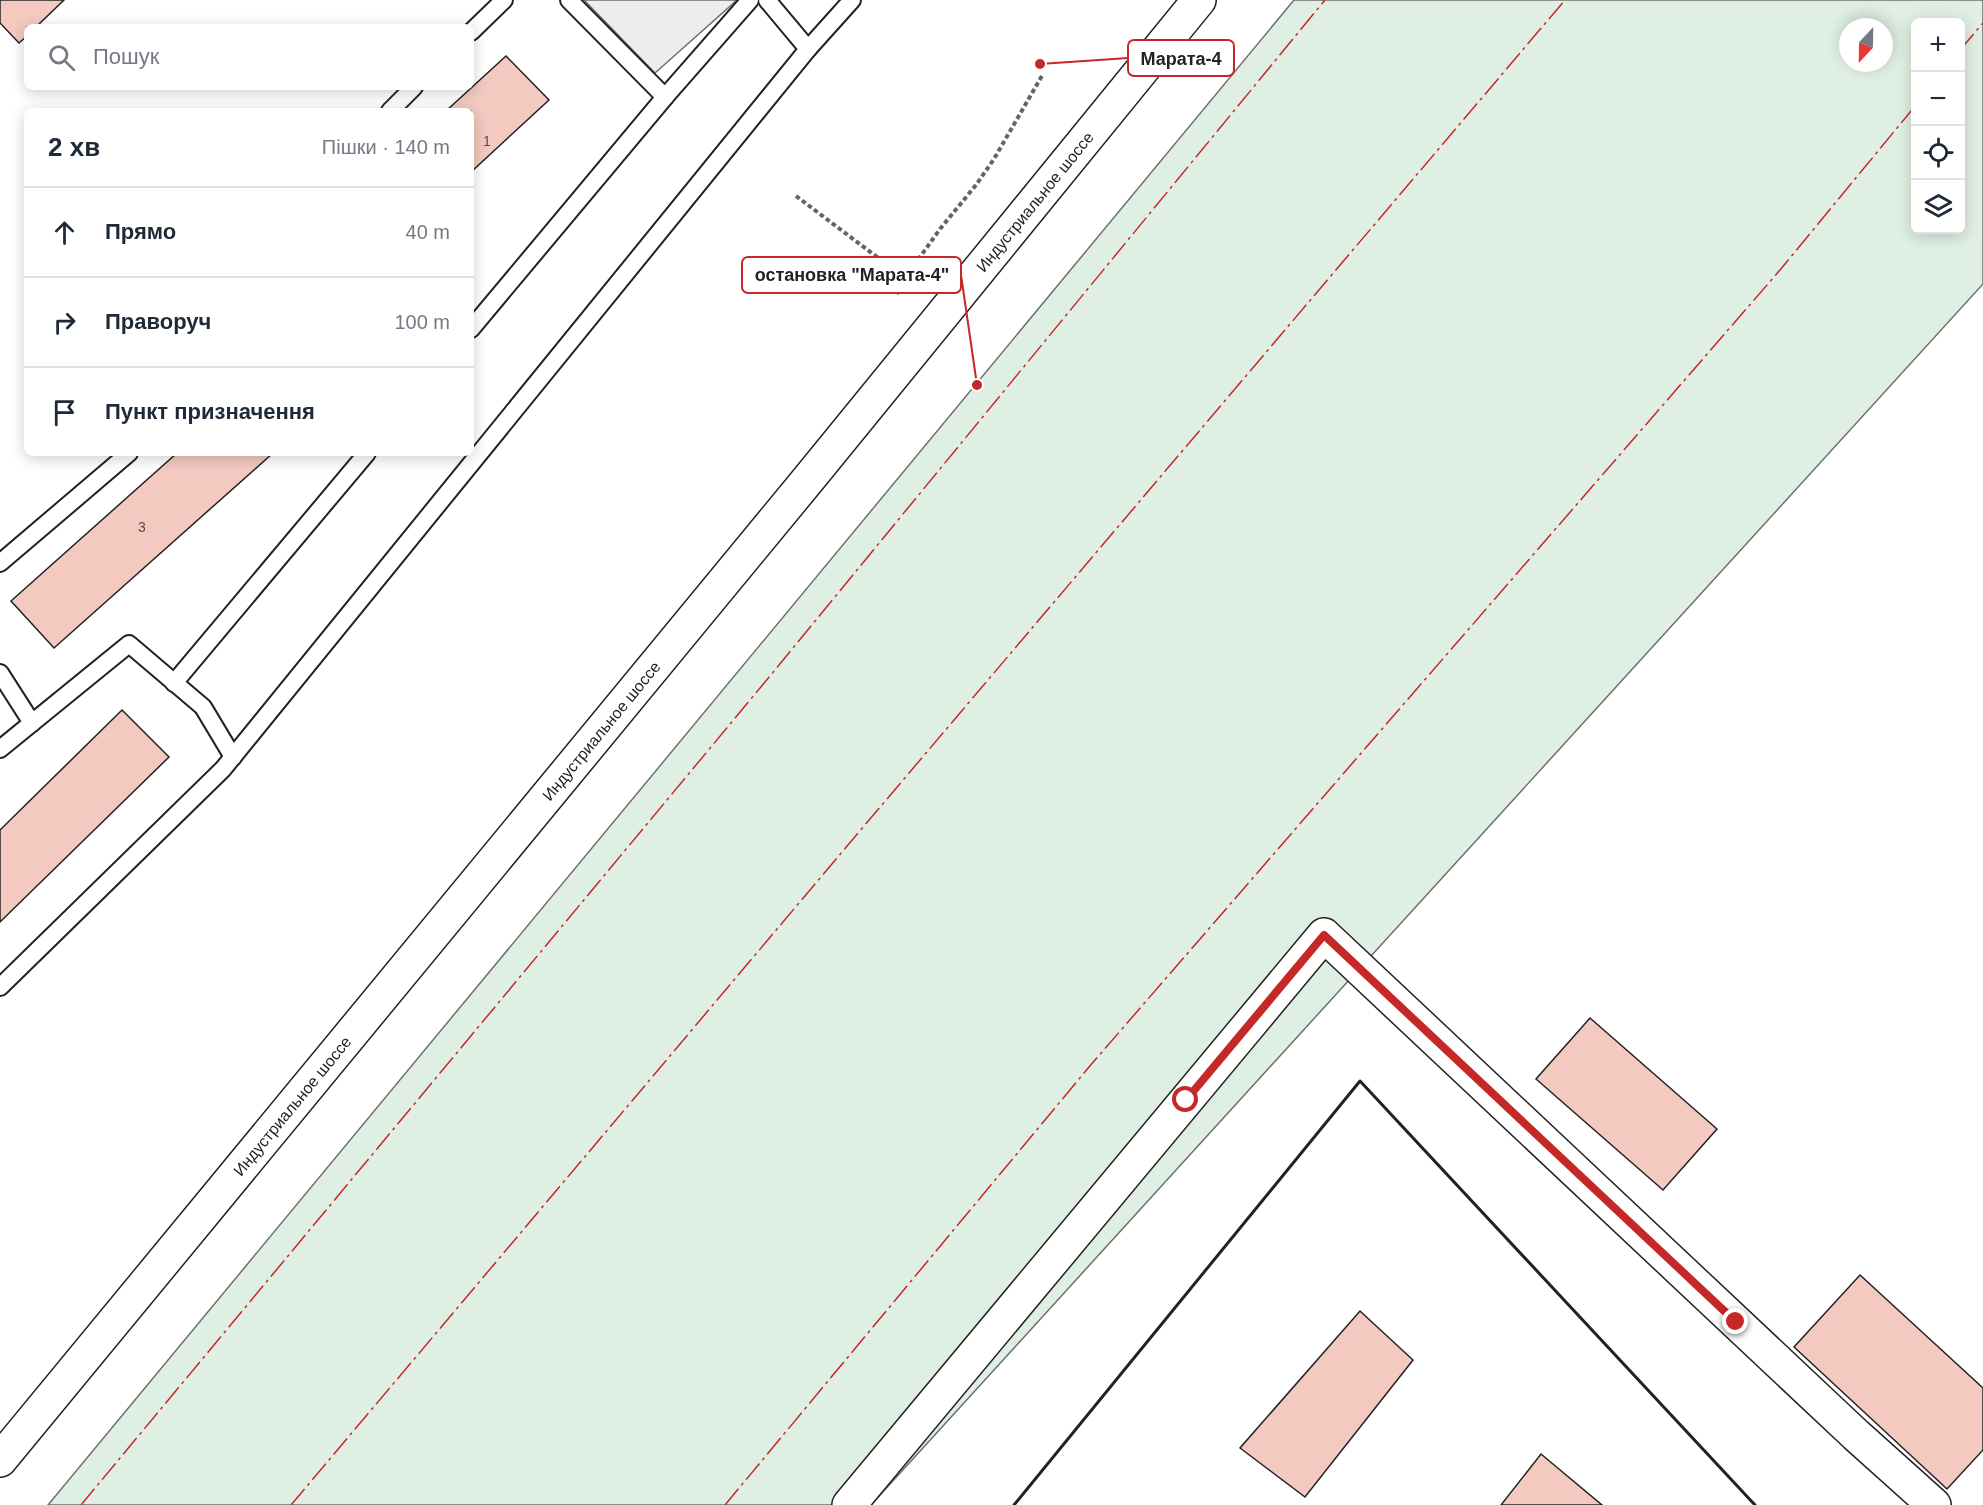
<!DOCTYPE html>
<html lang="uk">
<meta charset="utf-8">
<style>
body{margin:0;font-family:Helvetica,sans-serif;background:#f2f2f3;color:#1f2937}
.controls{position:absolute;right:18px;top:18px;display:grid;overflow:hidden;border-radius:9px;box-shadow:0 3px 15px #0003}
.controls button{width:54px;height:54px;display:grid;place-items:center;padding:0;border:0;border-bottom:2px solid #e0e1e3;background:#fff;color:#1f2937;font:30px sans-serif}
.compass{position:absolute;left:1839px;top:18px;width:54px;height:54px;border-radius:50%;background:#fff;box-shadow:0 3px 15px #0003;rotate:202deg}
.stop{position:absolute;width:18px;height:18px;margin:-14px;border:4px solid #c62828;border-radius:50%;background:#fff}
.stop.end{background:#c62828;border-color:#fff;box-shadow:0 2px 6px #0008}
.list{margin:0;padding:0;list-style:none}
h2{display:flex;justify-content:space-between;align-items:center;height:78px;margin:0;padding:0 24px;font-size:26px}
h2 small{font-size:20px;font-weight:400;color:#747a83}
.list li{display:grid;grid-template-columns:39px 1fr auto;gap:18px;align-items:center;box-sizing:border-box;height:90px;padding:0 24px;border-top:2px solid #e0e1e3}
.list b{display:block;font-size:22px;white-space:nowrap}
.list em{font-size:20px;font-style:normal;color:#747a83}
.icon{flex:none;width:33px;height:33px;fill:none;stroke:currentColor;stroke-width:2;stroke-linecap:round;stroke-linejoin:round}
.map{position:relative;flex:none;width:1983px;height:1505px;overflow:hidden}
.search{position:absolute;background:#fff;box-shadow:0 3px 15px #0003;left:24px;top:24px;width:450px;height:66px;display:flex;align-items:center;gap:15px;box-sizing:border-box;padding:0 21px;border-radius:9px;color:#747a83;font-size:22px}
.panel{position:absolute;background:#fff;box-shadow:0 3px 15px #0003;left:24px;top:108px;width:450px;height:348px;border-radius:9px}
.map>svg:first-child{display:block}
</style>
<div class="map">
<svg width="1983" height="1505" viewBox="0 0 1983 1505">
<rect width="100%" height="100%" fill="#fff"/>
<!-- green -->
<path fill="#e0efe3" stroke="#6f6f6f" stroke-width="1.5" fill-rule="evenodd" d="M1294,0H1983V284L871,1505H48ZM1916,22H1960V230H1916ZM1848,27H1884V63H1848Z"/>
<!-- parking -->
<path fill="#ededed" stroke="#6f6f6f" stroke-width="1.5" d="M584,0H737L655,73Z"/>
<!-- building -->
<g fill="#f3c9c0" stroke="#222" stroke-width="1.5">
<path d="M0,0H64L36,27H27V36L19,43L0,23Z"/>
<path d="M506,56L549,100L471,172V111H446Z"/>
<path d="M177,453H273L54,648L11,601Z"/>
<path d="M122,710L169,757L0,922V830Z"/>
<path d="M1590,1018L1717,1129L1663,1190L1536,1079Z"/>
<path d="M1860,1275L1983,1388V1450L1947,1489L1794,1347Z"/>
<path d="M1360,1311L1413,1360L1305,1497L1240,1448Z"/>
<path d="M1541,1454L1602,1505H1501Z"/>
</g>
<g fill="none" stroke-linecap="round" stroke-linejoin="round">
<!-- service casing -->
<g stroke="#222" stroke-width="20">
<g id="service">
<path d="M767,0L808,49"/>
<path d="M471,32L504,0"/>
<path d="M665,97L750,0"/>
<path d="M390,111L414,87"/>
<path d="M471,329L665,97L569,0"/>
<path d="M0,563L129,453"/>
<path d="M0,673L32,723"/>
<path d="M174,683L367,453"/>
<path d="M0,749L129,644L203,707L233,757"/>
<path d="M0,987L223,769L808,49L852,0"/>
</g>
</g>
<!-- minor casing -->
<g stroke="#222" stroke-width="36">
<path id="minor" d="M849,1505L1324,935L1856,1435L1934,1505"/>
</g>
<!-- secondary casing -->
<g stroke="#222" stroke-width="36">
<g id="secondary">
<path id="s1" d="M0,1460L811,476L1199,0"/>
</g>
</g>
<!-- path -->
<g stroke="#646464" stroke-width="4" stroke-dasharray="4.5 3" stroke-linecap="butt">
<path d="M796,196L905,278L896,296"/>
<path d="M905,278L940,229L976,185L994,159L1043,74"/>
</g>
<!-- service -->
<use href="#service" stroke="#fff" stroke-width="16"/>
<!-- minor -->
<use href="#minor" stroke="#fff" stroke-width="33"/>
<!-- secondary -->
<use href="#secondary" stroke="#fff" stroke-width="33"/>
<!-- wall -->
<path stroke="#222" stroke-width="3" d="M1014,1505L1360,1081L1755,1505"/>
<!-- power -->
<g stroke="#c62828" stroke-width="1.5" stroke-dasharray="21 4.5 3 4.5" stroke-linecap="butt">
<path d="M1960,50L1983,23"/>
<path d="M81,1505L765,682L1325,0"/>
<path d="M291,1505L842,852L1565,0"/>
<path d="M725,1505L1089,1067L1780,270L1916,105"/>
</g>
</g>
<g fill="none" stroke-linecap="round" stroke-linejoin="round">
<!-- route -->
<path stroke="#c62828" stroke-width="8" d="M1186,1100L1324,935L1736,1322"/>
</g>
<g text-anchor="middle" stroke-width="4.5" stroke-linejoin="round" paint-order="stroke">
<!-- number labels -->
<g font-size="14" fill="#564c4a">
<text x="487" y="146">1</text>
<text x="142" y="532">3</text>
</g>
<!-- street labels -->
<g font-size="16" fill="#222" stroke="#fff">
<text dy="6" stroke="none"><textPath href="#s1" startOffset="1629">Индустриальное шоссе</textPath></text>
<text dy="6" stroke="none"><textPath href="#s1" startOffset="945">Индустриальное шоссе</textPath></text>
<text dy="6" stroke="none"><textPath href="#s1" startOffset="459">Индустриальное шоссе</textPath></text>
</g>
</g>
<!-- callouts -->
<path fill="none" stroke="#c62828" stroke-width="2" d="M1040 64L1128 58M977 385L961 275"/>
<g fill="#c62828" stroke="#fff" stroke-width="2">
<circle cx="1040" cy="64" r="6"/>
<circle cx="977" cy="385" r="6"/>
</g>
<g fill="#fff" stroke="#c62828" stroke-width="2">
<rect x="1128" y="40" width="106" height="36" rx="6"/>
<rect x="742" y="257" width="219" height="36" rx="6"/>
</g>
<g font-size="18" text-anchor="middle" font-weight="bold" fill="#222">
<text x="1181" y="65">Марата-4</text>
<text x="852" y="281">остановка "Марата-4"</text>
</g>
</svg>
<div class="controls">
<button>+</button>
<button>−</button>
<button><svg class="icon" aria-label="locate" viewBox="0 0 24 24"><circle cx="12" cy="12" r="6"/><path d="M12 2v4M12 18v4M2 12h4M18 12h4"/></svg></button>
<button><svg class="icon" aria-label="layers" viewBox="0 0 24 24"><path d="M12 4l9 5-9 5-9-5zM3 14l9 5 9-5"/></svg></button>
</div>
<svg class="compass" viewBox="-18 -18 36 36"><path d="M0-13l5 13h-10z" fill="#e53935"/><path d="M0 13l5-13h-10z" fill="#747a83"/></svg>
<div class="stop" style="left:1186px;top:1100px"></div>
<div class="stop end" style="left:1736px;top:1322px"></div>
<div class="search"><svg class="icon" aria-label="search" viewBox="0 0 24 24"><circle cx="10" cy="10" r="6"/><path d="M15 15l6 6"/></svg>Пошук</div>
<section class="panel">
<h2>2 хв<small>Пішки · 140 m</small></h2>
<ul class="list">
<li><svg class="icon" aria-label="ahead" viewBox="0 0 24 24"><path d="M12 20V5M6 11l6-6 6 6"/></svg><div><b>Прямо</b></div><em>40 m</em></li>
<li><svg class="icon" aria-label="right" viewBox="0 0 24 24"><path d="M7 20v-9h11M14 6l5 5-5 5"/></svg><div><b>Праворуч</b></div><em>100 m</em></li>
<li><svg class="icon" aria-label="arrive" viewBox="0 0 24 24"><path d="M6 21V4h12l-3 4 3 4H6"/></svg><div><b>Пункт призначення</b></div></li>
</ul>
</section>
</div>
